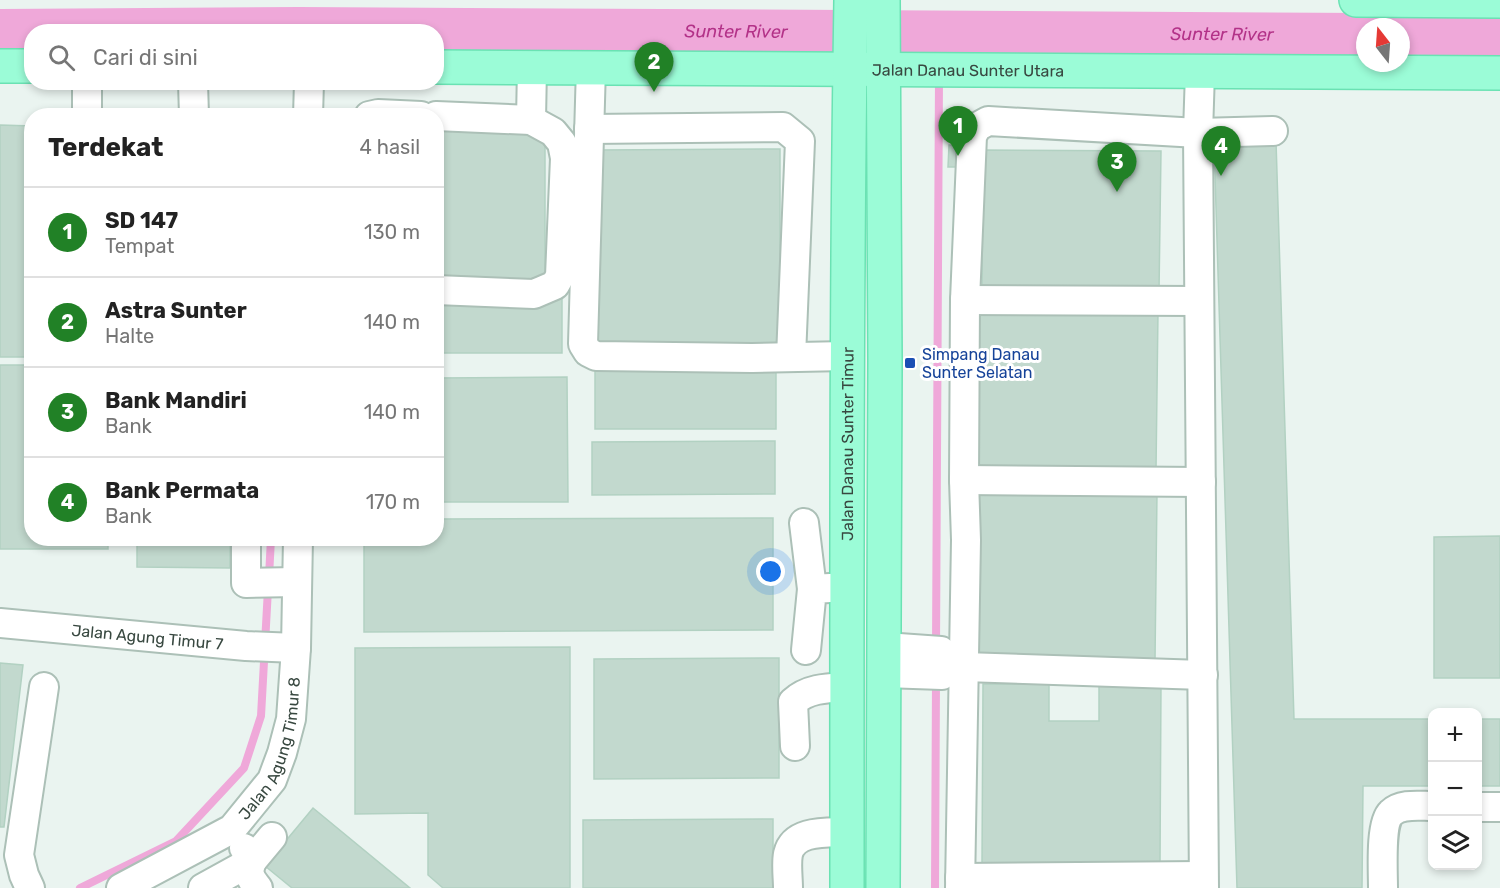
<!DOCTYPE html>
<html lang="id">
<meta charset="utf-8">
<style>
body{margin:0;font-family:Rubik,sans-serif;background:#f6f6f6;color:#222}
.controls{position:absolute;right:18px;bottom:18px;display:grid;overflow:hidden;border-radius:12px;box-shadow:0 3px 9px #0003}
.controls button{width:54px;height:54px;display:grid;place-items:center;padding:0;border:0;border-bottom:2px solid #e0e0e0;background:#fff;color:#222;font:30px sans-serif}
.compass{position:absolute;left:1356px;top:18px;width:54px;height:54px;border-radius:50%;background:#fff;box-shadow:0 3px 9px #0003;rotate:343deg}
.you{position:absolute;left:771px;top:572px;width:21px;height:21px;margin:-15px;border:4px solid #fff;border-radius:50%;background:#1a73e8;box-shadow:0 0 0 9px #1a73e833}
.badge{display:grid;place-items:center;width:39px;height:39px;border-radius:50%;background:#218126;color:#fff;font-size:20px;font-weight:700}
.pin{position:absolute;translate:-50% -50px;filter:drop-shadow(0 2px 3px #0008)}
.pin::after{content:'';position:absolute;top:32px;width:21px;height:18px;background:inherit;clip-path:polygon(0 0,100% 0,50% 100%)}
.list{margin:0;padding:0;list-style:none}
h2{display:flex;justify-content:space-between;align-items:center;height:78px;margin:0;padding:0 24px;font-size:26px}
h2 small{font-size:20px;font-weight:400;color:#767676}
.list li{display:grid;grid-template-columns:39px 1fr auto;gap:18px;align-items:center;box-sizing:border-box;height:90px;padding:0 24px;border-top:2px solid #e0e0e0}
.list b{display:block;font-size:22px;white-space:nowrap}
.list p{margin:0;font-size:20px;white-space:nowrap;color:#767676}
.list em{font-size:20px;font-style:normal;color:#767676}
.icon{flex:none;width:33px;height:33px;fill:none;stroke:currentColor;stroke-width:2;stroke-linecap:round;stroke-linejoin:round}
.map{position:relative;flex:none;width:1500px;height:888px;overflow:hidden}
.search{position:absolute;background:#fff;box-shadow:0 3px 9px #0003;left:24px;top:24px;width:420px;height:66px;display:flex;align-items:center;gap:15px;box-sizing:border-box;padding:0 21px;border-radius:24px;color:#767676;font-size:22px}
.panel{position:absolute;background:#fff;box-shadow:0 3px 9px #0003;left:24px;top:108px;width:420px;height:438px;border-radius:24px}
.map>svg:first-child{display:block}
</style>
<div class="map">
<svg width="1500" height="888" viewBox="0 0 1500 888">
<rect width="100%" height="100%" fill="#eaf4f0"/>
<g fill="none" stroke-linecap="round" stroke-linejoin="round">
<!-- stream -->
<g stroke="#efa8d9" stroke-width="8">
<path d="M298,32L299,29"/>
<path d="M939,62V32"/>
<path d="M269,577L271,538"/>
<path d="M936,647L939,77"/>
<path d="M80,888L176,841L244,768L261,716L268,589"/>
<path d="M935,888L936,680"/>
</g>
<!-- river -->
<g stroke="#efa8d9" stroke-width="44">
<path id="s1" d="M0,31L299,29L1365,35"/>
<path d="M1401,35L1500,36"/>
</g>
</g>
<!-- building -->
<g fill="#c2d9ce" stroke="#b2d1c2" stroke-width="1.5">
<path d="M0,125L32,126V357H0Z"/>
<rect x="436" y="131" width="109" height="149"/>
<path d="M1276,141L1294,719H1432V786H1363L1362,888H1237L1214,143Z"/>
<path d="M949,145L967,146L966,167H948Z"/>
<path d="M780,149V349L597,350V150Z"/>
<path d="M983,150L1161,151L1159,292L982,290Z"/>
<rect x="436" y="295" width="126" height="58"/>
<path d="M979,310L1158,311L1156,471L977,470Z"/>
<path d="M0,365H32V538H108V549H0Z"/>
<path d="M776,366V429H595V367Z"/>
<path d="M567,377L568,502H436V378Z"/>
<path d="M775,441V494L592,495V442Z"/>
<path d="M978,491L1157,492L1155,661L976,660Z"/>
<path d="M773,518V630L364,632V538H436V519Z"/>
<path d="M1500,536V678H1434V537Z"/>
<path d="M137,538H230V568L137,567Z"/>
<path d="M570,647V888H443L428,875V813L355,814V648Z"/>
<path d="M779,658V778L594,779V659Z"/>
<path d="M0,663L23,665L4,827H0Z"/>
<path d="M1099,682H1161L1160,865H982L983,684H1049V721H1099Z"/>
<rect x="1478" y="719" width="22" height="67"/>
<path d="M313,808L410,888H292L265,866Z"/>
<path d="M773,819V888H583V820Z"/>
</g>
<g fill="none" stroke-linecap="round" stroke-linejoin="round">
<!-- minor casing -->
<g stroke="#acc0b7" stroke-width="32">
<g id="minor">
<path d="M591,67L583,344L588,352L596,356L752,358L846,356"/>
<path d="M1200,72L1198,133L1204,888"/>
<path d="M87,82V109"/>
<path d="M193,82L194,116"/>
<path d="M308,116L309,82"/>
<path d="M369,116L378,114L421,116"/>
<path d="M436,116L531,120L553,132L562,143L565,158L560,276L555,285L534,294L436,290"/>
<path d="M531,120L532,67"/>
<path d="M589,129L783,127L800,141L791,357"/>
<path d="M965,300L1199,301"/>
<path d="M964,480L1201,482"/>
<path d="M804,523L812,589"/>
<path d="M246,538V583L297,582"/>
<path id="s2" d="M0,623L246,646L296,648"/>
<path d="M885,647L941,651L954,665L964,667L1203,675"/>
<path d="M806,650L812,589L848,587"/>
<path d="M885,673L942,675L954,665"/>
<path d="M795,746L793,702C808,688 828,688 848,687"/>
<path d="M1478,807H1500"/>
<path d="M244,848L252,861C247,873 250,878 258,888"/>
<path d="M960,878L1203,876"/>
<path d="M30,888L24,875L19,855L44,687"/>
<path id="s3" d="M121,888L232,829L272,780L282,753L291,719L296,648L298,538"/>
<path d="M203,888L252,861L272,837"/>
<path d="M788,888C788,878 786,864 788,854C794,829 828,833 847,832"/>
<path d="M960,888L966,540L964,480L965,300L972,136L977,127L988,121L1198,133L1273,131"/>
<path d="M1383,888C1383,872 1380,823 1391,813C1401,803 1420,806 1432,806"/>
</g>
</g>
<!-- major casing -->
<g stroke="#6ae2b3" stroke-width="36">
<g id="major">
<path d="M1356,0L1500,1"/>
<path d="M0,66H32"/>
<path id="s4" d="M436,67L1500,73"/>
<path id="s5" d="M847,888C847,592 846,296 851,0"/>
<path d="M883,888L885,360L883,0"/>
</g>
</g>
<!-- minor -->
<use href="#minor" stroke="#fff" stroke-width="28"/>
<!-- major -->
<use href="#major" stroke="#9bfcd7" stroke-width="33"/>
</g>
<!-- markers -->
<rect fill="#1a4fb4" stroke="#fff" stroke-width="2" x="904" y="357" width="12" height="12" rx="3"/>
<g text-anchor="middle" stroke-width="6" stroke-linejoin="round" paint-order="stroke">
<!-- street labels -->
<g font-size="16" fill="#384840" stroke="#fff">
<text dy="6" stroke="none"><textPath href="#s4" startOffset="532">Jalan Danau Sunter Utara</textPath></text>
<text dy="6" stroke="none"><textPath href="#s5" startOffset="444">Jalan Danau Sunter Timur</textPath></text>
<text dy="6" stroke="none"><textPath href="#s2" startOffset="148">Jalan Agung Timur 7</textPath></text>
<text dy="6" stroke="none"><textPath href="#s3" startOffset="218">Jalan Agung Timur 8</textPath></text>
</g>
<!-- transit labels -->
<g font-size="16" fill="#164399" stroke="#fff" text-anchor="start">
<text x="922" y="360">Simpang Danau<tspan x="922" dy="18">Sunter Selatan</tspan></text>
</g>
<!-- water labels -->
<g font-size="18" font-style="italic" fill="#b33288" stroke="#fff">
<text dy="6" stroke="none"><textPath href="#s1" startOffset="736">Sunter River</textPath></text>
<text dy="6" stroke="none"><textPath href="#s1" startOffset="1222">Sunter River</textPath></text>
</g>
</g>
</svg>
<div class="controls">
<button>+</button>
<button>−</button>
<button><svg class="icon" aria-label="layers" viewBox="0 0 24 24"><path d="M12 4l9 5-9 5-9-5zM3 14l9 5 9-5"/></svg></button>
</div>
<svg class="compass" viewBox="-18 -18 36 36"><path d="M0-13l5 13h-10z" fill="#e53935"/><path d="M0 13l5-13h-10z" fill="#767676"/></svg>
<div class="you"></div>
<div class="pin badge" style="left:958px;top:156px">1</div>
<div class="pin badge" style="left:654px;top:92px">2</div>
<div class="pin badge" style="left:1117px;top:192px">3</div>
<div class="pin badge" style="left:1221px;top:176px">4</div>
<div class="search"><svg class="icon" aria-label="search" viewBox="0 0 24 24"><circle cx="10" cy="10" r="6"/><path d="M15 15l6 6"/></svg>Cari di sini</div>
<section class="panel">
<h2>Terdekat<small>4 hasil</small></h2>
<ul class="list">
<li><span class="badge">1</span><div><b>SD 147</b><p>Tempat</p></div><em>130 m</em></li>
<li><span class="badge">2</span><div><b>Astra Sunter</b><p>Halte</p></div><em>140 m</em></li>
<li><span class="badge">3</span><div><b>Bank Mandiri</b><p>Bank</p></div><em>140 m</em></li>
<li><span class="badge">4</span><div><b>Bank Permata</b><p>Bank</p></div><em>170 m</em></li>
</ul>
</section>
</div>
